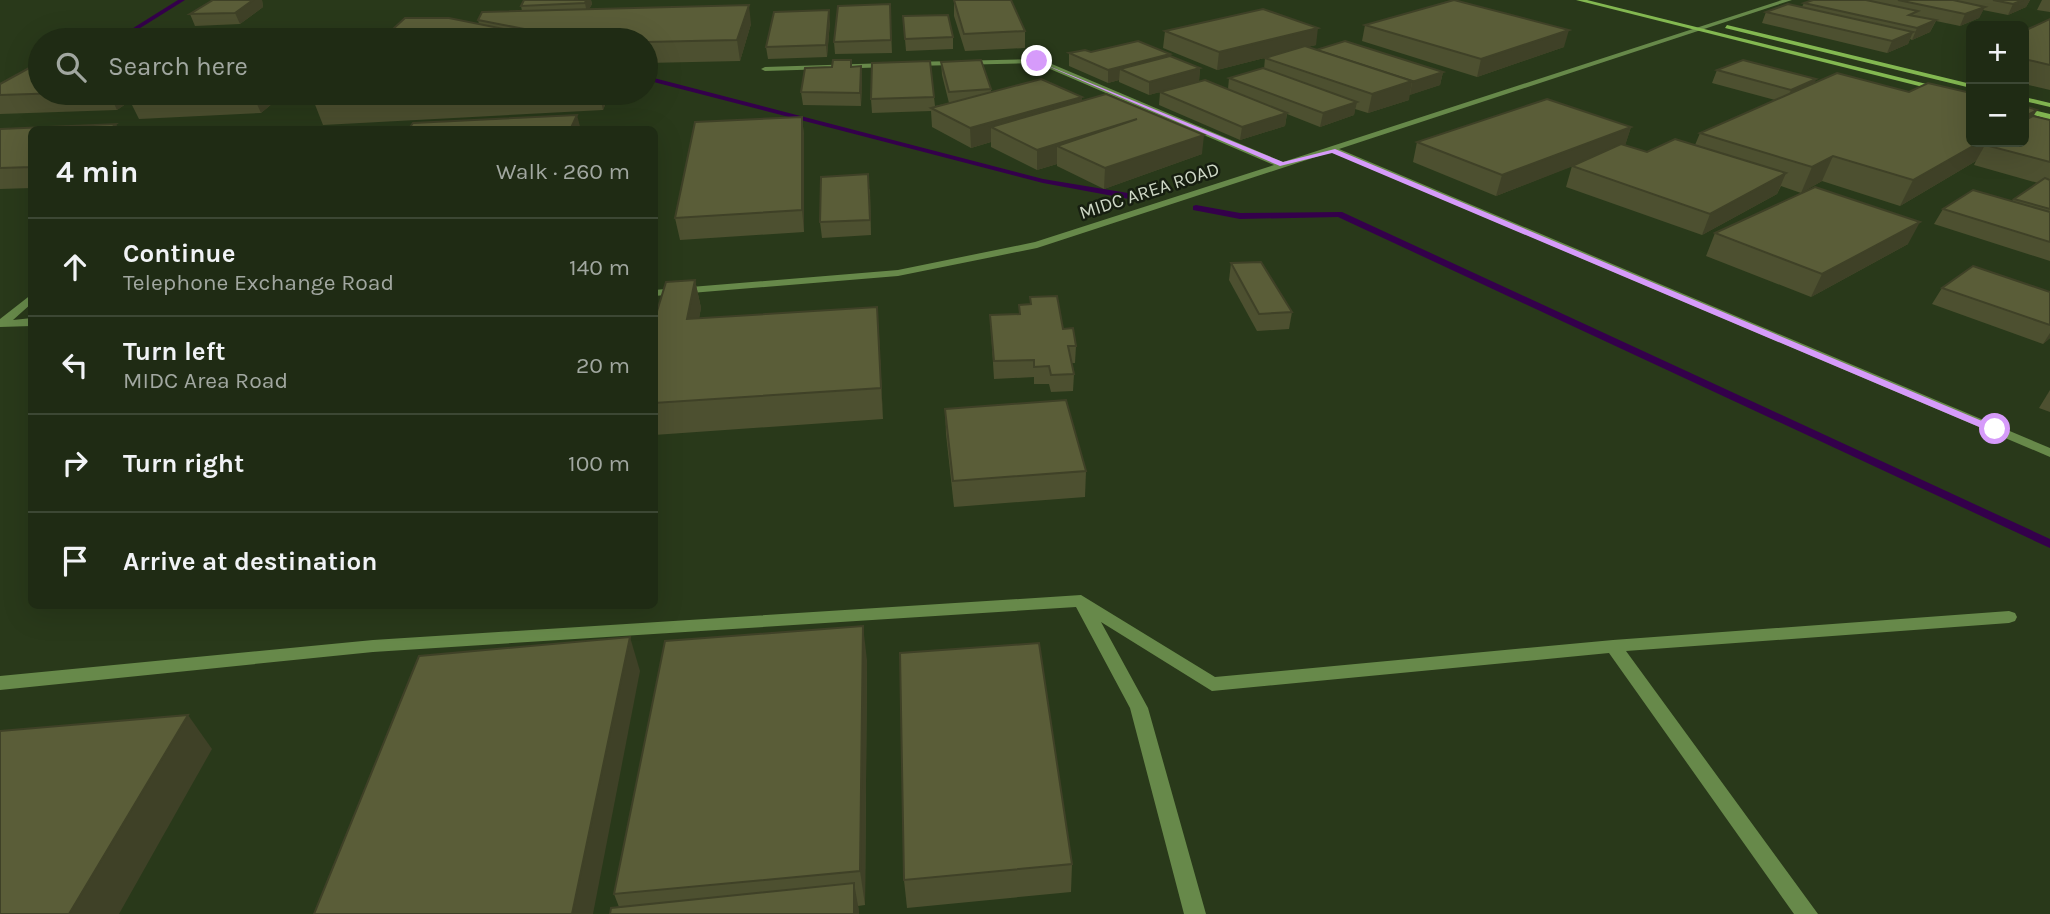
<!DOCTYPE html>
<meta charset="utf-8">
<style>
body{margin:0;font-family:Karla,sans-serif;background:#2c3722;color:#f1f3f6}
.controls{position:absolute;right:21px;top:21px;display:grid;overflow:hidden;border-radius:10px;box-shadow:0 7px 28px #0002}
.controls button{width:63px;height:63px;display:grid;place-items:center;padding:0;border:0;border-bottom:2px solid #3c4734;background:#1f2b14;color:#f1f3f6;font:35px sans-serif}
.stop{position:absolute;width:21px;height:21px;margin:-16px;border:5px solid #d69bfa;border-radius:50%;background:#fff}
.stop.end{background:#d69bfa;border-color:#fff;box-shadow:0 2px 7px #0008}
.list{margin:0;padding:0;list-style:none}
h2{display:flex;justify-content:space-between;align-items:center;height:91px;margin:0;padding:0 28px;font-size:30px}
h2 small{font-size:23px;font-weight:400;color:#a1a7a0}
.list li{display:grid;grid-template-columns:46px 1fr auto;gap:21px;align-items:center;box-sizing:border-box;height:98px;padding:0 28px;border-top:2px solid #3c4734}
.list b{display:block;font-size:26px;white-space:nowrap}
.list p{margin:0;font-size:23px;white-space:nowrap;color:#a1a7a0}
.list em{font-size:23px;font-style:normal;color:#a1a7a0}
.icon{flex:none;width:38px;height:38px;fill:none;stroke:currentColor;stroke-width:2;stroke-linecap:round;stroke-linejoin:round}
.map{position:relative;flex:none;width:2050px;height:914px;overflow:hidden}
.search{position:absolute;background:#1f2b14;box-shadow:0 7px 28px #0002;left:28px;top:28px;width:630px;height:77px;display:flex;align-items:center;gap:18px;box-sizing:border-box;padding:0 24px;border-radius:38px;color:#a1a7a0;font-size:26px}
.panel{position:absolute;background:#1f2b14;box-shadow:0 7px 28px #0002;left:28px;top:126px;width:630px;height:483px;border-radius:10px}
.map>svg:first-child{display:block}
</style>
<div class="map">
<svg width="2050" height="914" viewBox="0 0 2050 914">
<rect width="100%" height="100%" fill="#29391a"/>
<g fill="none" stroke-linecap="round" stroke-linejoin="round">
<!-- stream -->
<g fill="#34004b" fill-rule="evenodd">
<path d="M178,0H185L121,40H114Z"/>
<path d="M404,30L406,33L229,40H182L185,38Z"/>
<path d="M646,76L1043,179L1140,195L1144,198L1140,201L1043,183L646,80Z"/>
<path d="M1196,205L1240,213L1342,212L2050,539V548L1338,217L1240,219L1193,210V206Z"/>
</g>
<!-- street -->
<g fill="#67894a" fill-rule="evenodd">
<path d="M1782,0H1792L1339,149L2050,448V457L1331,152L1037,248L898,276L654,296V290L898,270L1035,242L1274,165L1036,63L913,66H910V62L1040,59L1283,162Z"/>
<path d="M889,63L893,65L892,67L765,71L761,69L765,67Z"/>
<path d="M32,294V303L13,320L32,318V326L0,327V319Z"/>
<path d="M1081,595L1215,677L1613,640L2009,611L2015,613L2017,617L2015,621L2009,623L1626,651L1818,914H1794L1609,653L1212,691L1101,622L1148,708L1206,914H1184L1130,708L1076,607L373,652L0,690V676L373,640Z"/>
</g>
<!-- secondary -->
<g fill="#83b851" fill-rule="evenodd">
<path d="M1576,0H1587L1971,95V99Z"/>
<path d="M1727,25L1971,84V88L1725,28Z"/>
<path d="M2024,97L2050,103V107L2024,101Z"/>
<path d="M2024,108L2050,114V120L2024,112Z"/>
</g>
</g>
<!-- wall -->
<g fill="#4d5030">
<path d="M213,0H262L263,7L240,24L195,26L190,14Z"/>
<path d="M524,0H591L592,4L589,9L751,24L740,61L646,63V40H381L479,24L478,20L522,11L521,6Z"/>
<path d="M954,0L1025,31V48L965,51L954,16Z"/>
<path d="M1813,0H2030L2026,7L2008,15L1983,10L1979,18L1960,26L1936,21L1930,32L1912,40L1910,39L1908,44L1887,53L1762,23L1766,12L1802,7L1804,3Z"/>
<path d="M2042,0H2050V12L2037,10Z"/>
<path d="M890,4L892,53L835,54L834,42Z"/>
<path d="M903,16L953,37V49L906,51Z"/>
<path d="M2050,19V90L2024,84V31Z"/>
<path d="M830,22L827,57L768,59L766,47Z"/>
<path d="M1365,25L1564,47L1477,77L1362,41Z"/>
<path d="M1165,31L1316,45L1307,47L1316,50L1443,72L1440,85L1409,95V100L1368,113L1355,109L1354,115L1320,127L1287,114L1285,126L1240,140L1159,105L1160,92L1228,89L1229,78L1264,69L1265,58L1272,56L1217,70L1163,48Z"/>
<path d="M1091,52L1170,54L1169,57L1200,68L1199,81L1149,95L1119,82V80L1108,83L1069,66V53Z"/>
<path d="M941,62L991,89V92L1082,101L1202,154L1104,189L1057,166V164L1037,170L991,147V142L971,148L932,127L931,111L872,113L871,99L934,97L935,106L949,103L942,75Z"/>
<path d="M861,66L862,79L861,106L803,105L801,92L852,67Z"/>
<path d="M1717,70L1815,83L1909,92L2050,120V261L1934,224L1943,209L2012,201L2014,199L2038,183L1974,165L1976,161L1900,206L1822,181L1801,193L1781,186L1777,194L1702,235L1566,187L1572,166L1496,196L1413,162L1417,142L1631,127L1625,145L1647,152L1695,145L1700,133L1775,100L1712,83Z"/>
<path d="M0,84L40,93H285L261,113L139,119L130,101L117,110L0,114Z"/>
<path d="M324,93H610L603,110L323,125L314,102Z"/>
<path d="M802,117L804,136V232L680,240L675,218Z"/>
<path d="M0,129L32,130V188L0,189Z"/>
<path d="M870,189L871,235L822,238L820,222Z"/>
<path d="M1715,233L1908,244L1811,297L1706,256Z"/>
<path d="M1231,263L1292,312L1289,329L1257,331L1229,280Z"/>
<path d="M695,280L701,308L699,318L879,336L883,419L654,435V321Z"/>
<path d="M1942,288L2050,292V338L2043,344L1932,304Z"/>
<path d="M1030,297L1063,329L1076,346L1075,363H1071L1074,374L1073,391L1051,392L1049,384H1034V377L994,379L990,315L1019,314V305L1030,304Z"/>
<path d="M2050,390V412L2039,408Z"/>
<path d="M945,409L1086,471L1085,497L954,507L946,434Z"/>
<path d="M867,660L865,905L858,906L859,914H610L619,907L614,894Z"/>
<path d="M1072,864L1071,892L907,908L904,880Z"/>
</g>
<!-- shaded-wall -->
<g fill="#3f4127">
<path d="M248,0H262L263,7L240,24L235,13Z"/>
<path d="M586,0H591L592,4L587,14L585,3Z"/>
<path d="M2023,0H2030L2026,7L2008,15L2013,4Z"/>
<path d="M749,5L751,24L740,61L737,40Z"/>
<path d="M1985,7L1979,18L1960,26L1965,14Z"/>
<path d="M829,10L830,22L827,57L826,45Z"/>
<path d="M1936,20L1930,32L1912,40L1917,28Z"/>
<path d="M1318,28L1316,45L1217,70L1219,52Z"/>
<path d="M1569,30L1564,47L1477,77L1481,59Z"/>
<path d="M1913,32L1908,44L1887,53L1892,41Z"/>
<path d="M1170,54L1169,66L1120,69L1119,80L1108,83V70Z"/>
<path d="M861,66L862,79L861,106L860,93Z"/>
<path d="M1200,68L1199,81L1149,95V82Z"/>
<path d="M1443,72L1440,85L1410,95L1412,82Z"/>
<path d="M1816,79L1811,92L1785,103L1791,90Z"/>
<path d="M1412,81L1409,100L1368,113L1372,94Z"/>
<path d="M109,93H142L117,110Z"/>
<path d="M256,93H285L261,113L253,95Z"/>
<path d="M599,93H610L603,110Z"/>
<path d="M1082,97V116L991,127V142L971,148L970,128Z"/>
<path d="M1357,102L1354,115L1320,127L1323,113Z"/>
<path d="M2037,110L2024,133V117Z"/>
<path d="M1287,113L1285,126L1240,140L1242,127Z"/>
<path d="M577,115L581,130H570Z"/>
<path d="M802,117L804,136V232L802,210Z"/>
<path d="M1137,119L1057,146V164L1037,170V150Z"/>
<path d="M116,124L119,130H109Z"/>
<path d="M1631,127L1625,146L1496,196L1502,175Z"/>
<path d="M1204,135L1202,154L1104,189L1105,168Z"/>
<path d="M1980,142H2009L1985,145L1976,161L1900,206L1913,180Z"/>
<path d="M1833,156L1822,181L1801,193L1812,167Z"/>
<path d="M1786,173L1777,194L1702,235L1710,214Z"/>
<path d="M1920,222L1908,244L1811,297L1822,274Z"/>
<path d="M695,280L701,308L693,349L687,319Z"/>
<path d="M877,307L879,336L883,419L881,388Z"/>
<path d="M2050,333V338L2043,344Z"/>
<path d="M863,626L867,660L865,905L860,871Z"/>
<path d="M630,637L640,671L593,914H572Z"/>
<path d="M188,715L212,749L119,914H69Z"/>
<path d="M854,883L859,911V914H854Z"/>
</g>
<!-- building -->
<g fill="#5a5d38" stroke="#3f4127" stroke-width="2">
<path d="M213,0H253L235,13L190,14Z"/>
<path d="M524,0H586L585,3L521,6Z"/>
<path d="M954,0H1011L1025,31L964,34Z"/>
<path d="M1454,0L1569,30L1481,59L1365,25Z"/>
<path d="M1813,0H1866L1918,11L1909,15L1936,20L1917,28L1804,3Z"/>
<path d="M1898,0H1953L1985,7L1965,14Z"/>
<path d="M1993,0H2023L2013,4Z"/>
<path d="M890,4L891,40L834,42L838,6Z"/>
<path d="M1788,4L1913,32L1892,41L1766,12Z"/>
<path d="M749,5L737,40L646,42V40H580L478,20L482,12Z"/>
<path d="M1263,9L1318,28L1219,52L1165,31Z"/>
<path d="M829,10L826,45L766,47L774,12Z"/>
<path d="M948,15L953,37L905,39L903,16Z"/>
<path d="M405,18H449L559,40H381Z"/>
<path d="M2050,19V65L2024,59V31Z"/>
<path d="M1138,41L1170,54L1108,70L1069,53L1085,50L1091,52Z"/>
<path d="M1345,41L1443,72L1412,82H1411L1412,81L1316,50Z"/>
<path d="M1305,46L1412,81L1372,94L1265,58Z"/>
<path d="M1170,56L1200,68L1149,82L1120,69Z"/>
<path d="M833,60H851V67L861,66L860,93L801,92L805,68L832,67Z"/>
<path d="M981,60L991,89L949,92L941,62Z"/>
<path d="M1743,60L1816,79L1791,90L1717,70Z"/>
<path d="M930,61L934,97L871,99L872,63Z"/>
<path d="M40,62V93H62L0,95V84Z"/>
<path d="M1263,68L1357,102L1323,113L1229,78Z"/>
<path d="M1837,73L1909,92L1928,83L1971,93V142H1980L1913,180L1833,156L1812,167L1700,133Z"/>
<path d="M1041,79L1082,97L970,128L931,108Z"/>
<path d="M1205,80L1287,113L1242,127L1160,92Z"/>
<path d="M140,93H256L253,95L130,100Z"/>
<path d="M324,93H493L314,102Z"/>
<path d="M1106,94L1204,135L1105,168L1057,146L1137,119L1037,150L991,127Z"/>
<path d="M1547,99L1631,127L1502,175L1417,142Z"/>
<path d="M2024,106L2037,110L2024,117Z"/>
<path d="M577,115L570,130H408L413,123Z"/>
<path d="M2033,116L2050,120V162L1985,145L1990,142H2024V121Z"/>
<path d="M802,117V210L675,218L695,122Z"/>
<path d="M116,124L109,130H32V167L0,168V129Z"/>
<path d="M1675,139L1786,173L1710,214L1572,166L1621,144L1647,152Z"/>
<path d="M868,174L870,220L820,222L821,177Z"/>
<path d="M2045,178L2050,180V209L2014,199Z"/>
<path d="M1815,187L1920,222L1822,274L1715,233Z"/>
<path d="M1973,190L2050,212V242L1943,209Z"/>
<path d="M1261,262L1292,312L1259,314L1231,263Z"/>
<path d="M1973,266L2050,292V325L1942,288Z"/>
<path d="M695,280L687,319L877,307L881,388L654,403V321L666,282Z"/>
<path d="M1057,296L1063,329L1073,328L1076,346H1068L1074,374L1051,375L1049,366L1034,367V360L994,361L990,315L1020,314L1019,305L1031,304L1030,297Z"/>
<path d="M1066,400L1086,471L953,481L945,409Z"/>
<path d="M863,626L860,871L614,894L665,641Z"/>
<path d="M630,637L572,914H314L419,656Z"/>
<path d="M1039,643L1072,864L904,880L900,653Z"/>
<path d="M188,715L69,914H0V731Z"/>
<path d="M854,883V914H610L611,908Z"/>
</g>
<!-- route -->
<path fill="#d69bfa" d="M1034,60L1283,162L1335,149L2001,429L1991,432L1332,153L1280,166Z"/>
<g text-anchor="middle" stroke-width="5" stroke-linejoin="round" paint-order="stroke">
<!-- far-street labels -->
<g font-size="19" fill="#ced8c6" stroke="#161e10">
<text transform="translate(1149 190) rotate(-18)" y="7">MIDC AREA ROAD</text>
</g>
</g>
</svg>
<div class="controls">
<button>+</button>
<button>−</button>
</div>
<div class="stop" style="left:1995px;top:429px"></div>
<div class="stop end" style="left:1037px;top:61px"></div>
<div class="search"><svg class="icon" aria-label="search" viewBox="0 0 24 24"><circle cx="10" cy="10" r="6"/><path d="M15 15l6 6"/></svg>Search here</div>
<section class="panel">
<h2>4 min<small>Walk · 260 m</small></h2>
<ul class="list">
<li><svg class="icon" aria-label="ahead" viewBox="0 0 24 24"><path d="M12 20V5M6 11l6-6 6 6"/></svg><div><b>Continue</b><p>Telephone Exchange Road</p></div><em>140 m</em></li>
<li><svg class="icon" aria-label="left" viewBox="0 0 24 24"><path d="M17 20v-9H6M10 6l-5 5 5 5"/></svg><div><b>Turn left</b><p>MIDC Area Road</p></div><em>20 m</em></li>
<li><svg class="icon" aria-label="right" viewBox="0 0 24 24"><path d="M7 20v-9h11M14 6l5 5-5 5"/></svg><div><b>Turn right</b></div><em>100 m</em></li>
<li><svg class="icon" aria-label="arrive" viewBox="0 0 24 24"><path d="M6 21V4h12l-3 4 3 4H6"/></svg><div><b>Arrive at destination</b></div></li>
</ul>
</section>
</div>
